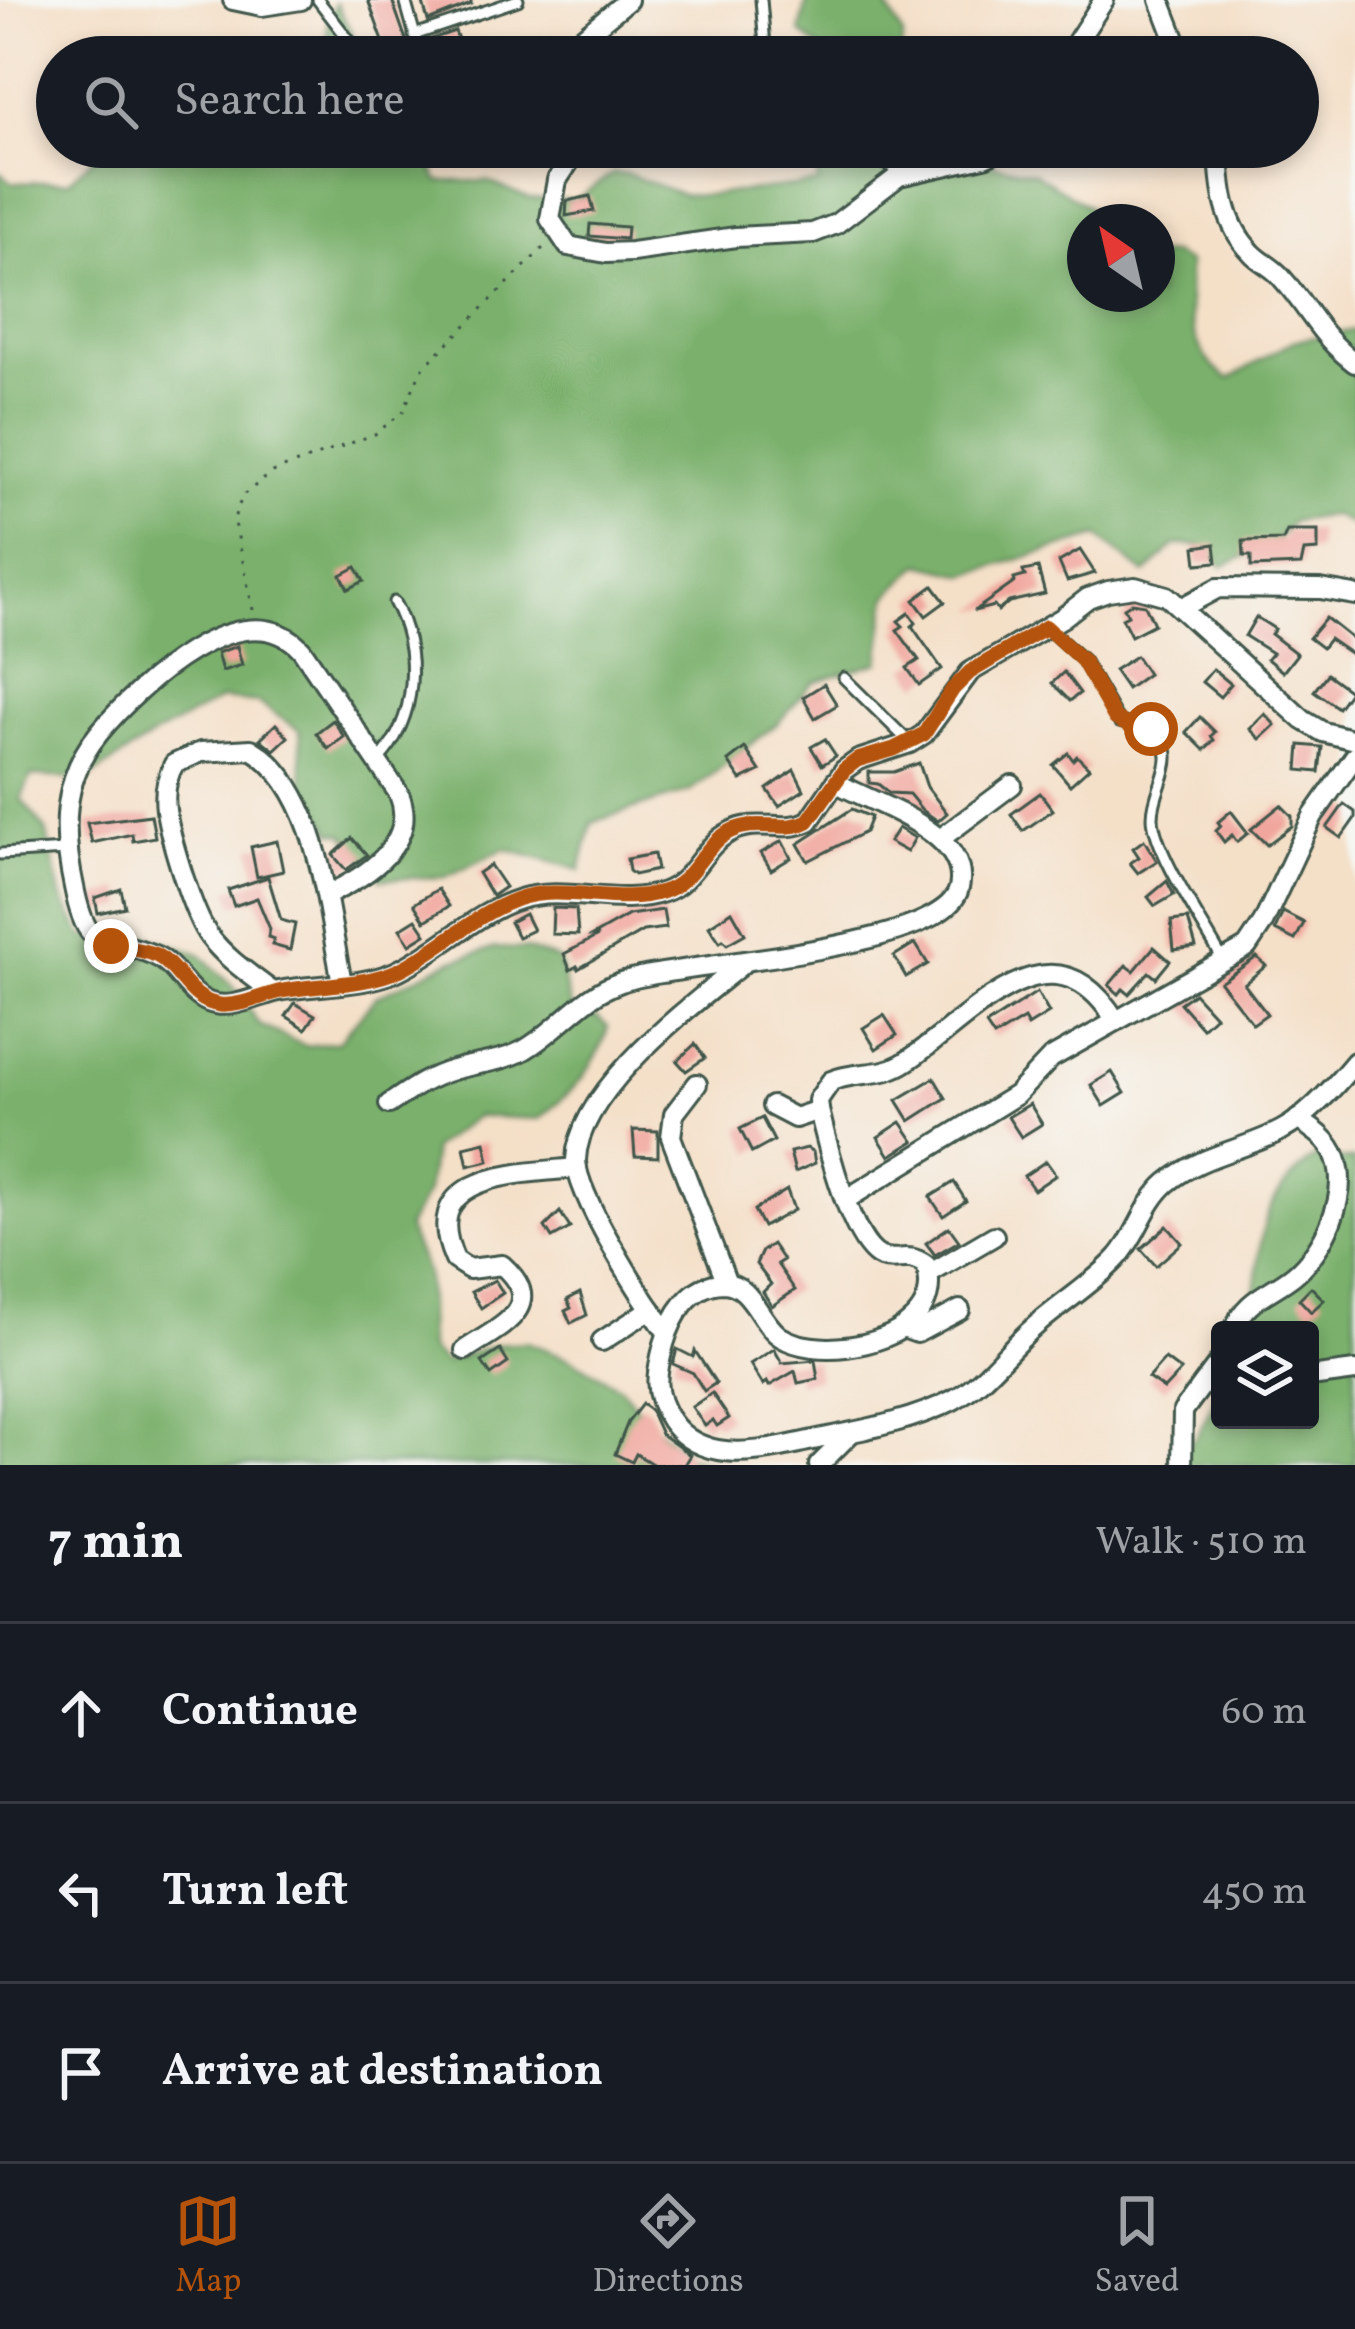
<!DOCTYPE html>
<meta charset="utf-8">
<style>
body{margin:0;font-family:Vollkorn,serif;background:#20242c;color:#f1f3f6}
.controls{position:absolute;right:36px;bottom:36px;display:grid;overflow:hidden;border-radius:12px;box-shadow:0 6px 18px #0003}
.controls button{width:108px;height:108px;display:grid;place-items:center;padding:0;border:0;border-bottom:3px solid #363941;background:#171b24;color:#f1f3f6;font:60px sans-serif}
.compass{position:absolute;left:1067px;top:204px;width:108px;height:108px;border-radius:50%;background:#171b24;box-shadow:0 6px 18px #0003;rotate:326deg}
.stop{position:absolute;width:36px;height:36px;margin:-27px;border:9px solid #b45309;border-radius:50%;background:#fff}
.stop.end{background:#b45309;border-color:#fff;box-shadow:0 3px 12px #0008}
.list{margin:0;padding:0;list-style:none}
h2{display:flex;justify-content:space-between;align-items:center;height:156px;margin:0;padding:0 48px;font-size:51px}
h2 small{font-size:39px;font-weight:400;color:#9ea1a6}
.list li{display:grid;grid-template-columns:78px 1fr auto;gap:36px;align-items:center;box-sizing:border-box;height:180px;padding:0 48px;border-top:3px solid #363941}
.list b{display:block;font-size:45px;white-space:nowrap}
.list em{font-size:39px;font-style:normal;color:#9ea1a6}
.icon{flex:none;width:66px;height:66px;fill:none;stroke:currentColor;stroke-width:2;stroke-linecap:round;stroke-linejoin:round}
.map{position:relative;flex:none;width:1355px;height:1465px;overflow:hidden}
.search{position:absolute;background:#171b24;box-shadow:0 6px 18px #0003;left:36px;right:36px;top:36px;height:132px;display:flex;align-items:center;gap:30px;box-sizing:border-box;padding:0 42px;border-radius:66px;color:#9ea1a6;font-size:45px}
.sheet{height:696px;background:#171b24}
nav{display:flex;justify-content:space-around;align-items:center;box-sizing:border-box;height:168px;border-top:3px solid #363941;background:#171b24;font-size:33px;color:#9ea1a6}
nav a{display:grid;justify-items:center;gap:6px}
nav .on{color:#b45309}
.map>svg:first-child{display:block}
</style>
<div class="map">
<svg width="1355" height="1465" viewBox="0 0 1355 1465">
<rect width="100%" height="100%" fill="#f6f6f2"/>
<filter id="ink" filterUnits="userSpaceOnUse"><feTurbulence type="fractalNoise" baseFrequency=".00833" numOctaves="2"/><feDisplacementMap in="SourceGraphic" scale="24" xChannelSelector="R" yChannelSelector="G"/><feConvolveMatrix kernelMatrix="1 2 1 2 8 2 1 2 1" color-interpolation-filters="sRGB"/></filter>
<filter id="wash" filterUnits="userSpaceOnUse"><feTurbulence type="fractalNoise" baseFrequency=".004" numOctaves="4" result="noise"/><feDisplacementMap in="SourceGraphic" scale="48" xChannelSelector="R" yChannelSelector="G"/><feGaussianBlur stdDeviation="2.7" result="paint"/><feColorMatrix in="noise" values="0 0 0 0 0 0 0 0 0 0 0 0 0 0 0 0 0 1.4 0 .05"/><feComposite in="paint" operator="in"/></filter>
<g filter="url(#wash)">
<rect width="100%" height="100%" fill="#f4dfc7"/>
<!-- forest -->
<g fill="#7ab06c" stroke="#4c7650" stroke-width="3">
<path d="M807,0H883L903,35L900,57H823L825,53L800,32Z"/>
<path d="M336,3L364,57H324C329,37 325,20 336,3Z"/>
<path d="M105,147H422L438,181H487L528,198L575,200L613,173L628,174L684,195H710L818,183L814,147H928L931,152L1033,172L1089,207L1102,222H1085V294H1157V255L1172,254L1188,263C1188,306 1188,355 1229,379L1293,341L1355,330V526L1332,515L1292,521L1273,544L1223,566L1200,545H1175L1145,574L1098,536L966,575L920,564L888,596L879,662L813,682L778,723L691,791L592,822L580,870L505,849L445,877L380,879L343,833L333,832L303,787L300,731L259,703L221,699L155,735L87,779L31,776L21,799L46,830L61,896L83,937L137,932L200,954L239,993L259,1025L306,1046L338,1042L376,997L451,961L494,948L525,949L557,959C566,978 565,999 576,1015L597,1017L608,1027C596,1069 571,1093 539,1119L476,1116L433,1148L427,1192L407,1227L427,1275L429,1348L444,1363L498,1344L527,1342L569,1358L620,1387L644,1416L690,1457L713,1465H0V172L12,183L69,181Z"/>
<path d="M1313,1158L1355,1160V1465H1166L1197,1436L1220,1390V1420H1310V1330H1244C1273,1257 1238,1219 1313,1158Z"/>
</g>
<g id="blocks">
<!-- building -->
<g fill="#f1a69d">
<path d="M368,0H392L412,57H379L387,52Z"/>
<path d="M422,0H471V4L428,21Z"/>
<path d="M455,31L460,45L471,42L476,57H430L426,41Z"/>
<path d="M590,196L594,211L566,216L567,201Z"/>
<path d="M590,224L627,227L626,239L589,236Z"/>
<path d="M1287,531H1318V550L1304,551L1301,565L1251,567V556H1244L1243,541L1283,540Z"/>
<path d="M1215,544L1217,562L1197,564L1195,547Z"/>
<path d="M1080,550L1095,573L1067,581L1059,562Z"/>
<path d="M356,567L364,581L348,589L341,575Z"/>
<path d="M1038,568L1045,594L1009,602L998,611L994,606L974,611L1015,582L1014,579L1025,576L1023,571Z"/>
<path d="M933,586L945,602L926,616L914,600Z"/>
<path d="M1132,603L1145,605L1154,624L1131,636L1122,618L1128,615L1124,608Z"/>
<path d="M909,613L916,623L912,626L942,669L919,685L907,668L919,660L897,630L903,626L898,621Z"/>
<path d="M1256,617L1275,629L1271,634L1297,654L1283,672L1267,659L1272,653L1245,636Z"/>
<path d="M1326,618L1355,641V657L1329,639L1322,648L1309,638Z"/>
<path d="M237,646L242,665L222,671L217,653Z"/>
<path d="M1136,656L1148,674L1127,689L1114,670Z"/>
<path d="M1213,669L1231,684L1220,697L1202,682Z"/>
<path d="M1064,672L1080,693L1070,701L1052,683Z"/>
<path d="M1327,674L1350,691L1338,708L1314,691Z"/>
<path d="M824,684L837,705L815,718L803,697Z"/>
<path d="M1265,714L1275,725L1260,739L1250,729Z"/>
<path d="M1200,717L1215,732L1211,736L1214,740L1204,750L1186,732Z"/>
<path d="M333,720L344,737L328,749L316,733Z"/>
<path d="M276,724L288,737L274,750L260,739Z"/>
<path d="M825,739L836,756L822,765L811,747Z"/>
<path d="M1300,745L1322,747L1319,772L1298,770Z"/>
<path d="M745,748L760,771L741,780L728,761Z"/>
<path d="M1068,753L1073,760L1077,756L1089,768L1070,785L1053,765Z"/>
<path d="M919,763L927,787L947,813L938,821L922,810L909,794L889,793L878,784L869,783V772H894Z"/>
<path d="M794,770L804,790L779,806L767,789Z"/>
<path d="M1040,793L1053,810L1023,831L1011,814Z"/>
<path d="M1344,804L1355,812V818L1341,838L1327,828Z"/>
<path d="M1281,805L1292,816V826L1267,845L1251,829Z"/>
<path d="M852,809L871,817L865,832L808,861L798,844Z"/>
<path d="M1231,811L1248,833L1237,842L1232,835L1224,842L1216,831L1221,826L1218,822Z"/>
<path d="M151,815L155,837L133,841L132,834L92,843L87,823Z"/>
<path d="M898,828L915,838L907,852L889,842Z"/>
<path d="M352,838L367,855L346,870L333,855Z"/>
<path d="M1144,840L1157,861L1138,873L1130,863L1139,857L1133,848Z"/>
<path d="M277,841L283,871L257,877L251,847Z"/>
<path d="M782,841L791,858L771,870L761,853Z"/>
<path d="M654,854L657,870L634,875L629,871L627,859Z"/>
<path d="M490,865L505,887L492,896L478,873Z"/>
<path d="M268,877L281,920L295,924L290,950L272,945L274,939L268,937L270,929L257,898L234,906L228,890Z"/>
<path d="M1167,881L1174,895L1155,906L1148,897Z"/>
<path d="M121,889L125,907L98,913L95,898Z"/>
<path d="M438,889L449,906L425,921L414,904Z"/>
<path d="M553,908L576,909L578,935L552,934Z"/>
<path d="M663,910L666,928L643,931L578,969L577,966L570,970L564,954L598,936H592L629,915Z"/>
<path d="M732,911L745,934L727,944L723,940L720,942L709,926Z"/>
<path d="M1283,912L1304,923L1295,940L1275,930Z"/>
<path d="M525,914L533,930L518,937L510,922Z"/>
<path d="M416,919L426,934L410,944L400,929Z"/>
<path d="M1188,919L1196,947L1174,950L1171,921Z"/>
<path d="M915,943L928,964L906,977L894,956Z"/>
<path d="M1154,947L1170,961L1156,978L1149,972L1129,994L1123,989L1119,994L1109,985L1126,965L1134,971Z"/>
<path d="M1257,957L1266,966L1244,984L1267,1014L1253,1024L1220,982Z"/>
<path d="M1037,992L1049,1013L1028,1026L1024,1019L994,1037L986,1025Z"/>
<path d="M1194,993L1215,1016L1202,1028L1180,1003Z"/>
<path d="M295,1003L315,1015L306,1029L286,1016Z"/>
<path d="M884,1015L897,1035L876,1049L863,1028Z"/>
<path d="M695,1044L705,1058L686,1071L677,1061Z"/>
<path d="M1112,1072L1125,1093L1104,1106L1091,1085Z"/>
<path d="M934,1078L946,1098L910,1121L897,1100Z"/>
<path d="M1030,1104L1042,1124L1021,1137L1008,1117Z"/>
<path d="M762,1118L774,1141L752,1153L740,1129Z"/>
<path d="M901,1122L914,1141L890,1156L878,1137Z"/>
<path d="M633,1130L658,1131V1157L635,1156Z"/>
<path d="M485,1142L489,1161L468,1166L464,1147Z"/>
<path d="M807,1148L813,1152L815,1163L795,1172L790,1152Z"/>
<path d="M1046,1161L1056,1175L1034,1190L1024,1176Z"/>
<path d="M954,1182L966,1201L943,1216L930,1197Z"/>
<path d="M787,1190L794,1210L763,1227L754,1210Z"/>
<path d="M560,1212L570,1228L552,1238L545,1227Z"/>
<path d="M1167,1226L1182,1243L1156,1266L1141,1249Z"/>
<path d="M949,1227L959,1241L935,1255L926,1243Z"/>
<path d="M772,1244L783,1260L777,1264L795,1290L772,1306L763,1292L771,1284L756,1264L762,1251Z"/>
<path d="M495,1280L503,1293L481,1308L471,1292Z"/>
<path d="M1311,1287L1324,1300L1311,1312L1299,1299Z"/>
<path d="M580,1293L587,1315L571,1323L565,1311L571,1308L567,1300Z"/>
<path d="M677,1349L693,1357L695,1351L716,1383L704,1391L693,1373L673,1364Z"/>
<path d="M774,1349L782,1363L815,1360L818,1379L798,1383L795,1371L769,1386L767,1382L763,1385L750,1364Z"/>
<path d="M500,1350L508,1363L491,1375L482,1362Z"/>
<path d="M1165,1359L1181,1371L1164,1389L1148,1378Z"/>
<path d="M712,1393L729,1418L717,1426L713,1420L705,1426L692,1407Z"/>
<path d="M642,1404L650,1410L661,1434L690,1455L684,1465H654L636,1454L632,1462L615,1454L628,1422Z"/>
</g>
</g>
</g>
<g filter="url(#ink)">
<use href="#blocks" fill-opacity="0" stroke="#3f554a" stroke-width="3"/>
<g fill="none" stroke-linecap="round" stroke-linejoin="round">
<!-- service casing -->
<g stroke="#3f554a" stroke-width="15">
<g id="service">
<path d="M318,0L362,57"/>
<path d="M405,0L421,57"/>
<path d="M761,0L766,57"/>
<path d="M414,35L518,0"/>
<path d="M818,147L859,155L905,171"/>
<path d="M1046,627L1083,660L1119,722L1151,729C1186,756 1153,784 1153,817C1153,850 1206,928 1224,962"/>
<path d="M844,678L908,741"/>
<path d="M377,761C418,721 421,649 394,602"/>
<path d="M0,854L66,850"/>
</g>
</g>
<!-- minor casing -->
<g stroke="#3f554a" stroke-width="24">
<g id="minor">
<path d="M233,0L262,6L301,0"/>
<path d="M1160,0L1182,57"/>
<path d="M577,57V42L628,0"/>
<path d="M1067,57L1104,0"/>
<path d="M579,147L557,180L550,219L568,246L606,253L632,252L736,237L813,233L836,224L899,176L984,157L1006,147"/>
<path d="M1219,147C1220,185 1223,224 1252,253C1260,262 1273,267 1281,277C1309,308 1320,337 1355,363"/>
<path d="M1181,608L1218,588L1320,589L1355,595"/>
<path d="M940,839L1012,785"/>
<path d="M327,895C367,876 419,843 399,794L302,650C244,586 137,687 99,733C61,779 62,832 74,887C88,958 103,933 154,955C177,964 185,992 208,1002C231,1011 256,996 279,991C316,984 360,987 395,972C439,952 474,913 520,899C566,885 618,908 664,892C695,881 702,846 730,832C758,817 783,834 809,821L844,770L858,760L910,743L924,734L970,672L1062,618L1088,598L1108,591L1135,587L1167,596L1303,720L1323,732L1355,740"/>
<path d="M273,992C251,975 226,959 209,936C193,915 170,838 166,810C164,794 166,778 174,764L201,752L251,749C320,789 327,913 342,982"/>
<path d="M1116,1021C1049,912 967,1025 902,1064C880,1077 854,1071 831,1081L818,1100L819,1110C826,1140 851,1245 881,1257C899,1263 906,1251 926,1265C933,1287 928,1307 910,1322C882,1348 814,1357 781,1337C760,1324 752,1283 723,1283C690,1284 672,1316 664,1344C656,1374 652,1393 671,1421C699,1461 752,1454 795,1444C847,1432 905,1425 953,1400C985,1383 1006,1351 1033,1328C1061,1303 1092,1285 1117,1258C1138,1235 1144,1203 1167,1183C1200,1155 1245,1150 1282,1130C1309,1116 1336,1085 1355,1062"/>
<path d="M697,1084L674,1114L671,1137L727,1283"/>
<path d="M389,1104C410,1090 428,1077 453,1070C476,1063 502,1062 524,1050C559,1030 582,995 621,982C677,962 944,952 959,888C972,832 871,803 835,782"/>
<path d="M772,1106L795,1118L819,1110"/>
<path d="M845,1200L1016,1095L1051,1058L1247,947L1263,923L1313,816L1355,756"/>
<path d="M929,1274L994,1236"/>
<path d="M903,1328L917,1333L960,1310"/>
<path d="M1234,1330C1243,1300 1272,1293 1294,1275C1323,1252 1350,1195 1336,1158C1330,1140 1313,1129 1298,1119"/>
<path d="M667,1332C644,1301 576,1195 576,1160C578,1090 691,1006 741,965"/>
<path d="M602,1341L651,1309"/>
<path d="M465,1350C499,1327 549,1307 502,1265L469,1269L455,1260C415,1171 522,1174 577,1168"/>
<path d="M1310,1377L1355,1371"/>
<path d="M819,1465L850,1434"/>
<path d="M1182,1465L1183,1411L1220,1361"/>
</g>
</g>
<!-- path -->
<path stroke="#3f554a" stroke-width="3" stroke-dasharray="3 9" stroke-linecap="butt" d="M253,610L234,518L243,495L273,472L375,434L403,412L421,370L547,244"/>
<!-- service -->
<use href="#service" stroke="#fff" stroke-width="9"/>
<!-- minor -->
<use href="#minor" stroke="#fff" stroke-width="18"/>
</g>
</g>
<g fill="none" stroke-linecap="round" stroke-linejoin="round" filter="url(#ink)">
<!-- route -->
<path stroke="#b45309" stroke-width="15" d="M111,946C125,948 142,949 156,955C180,967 189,1002 220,1005C240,1007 262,995 282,991C319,984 364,986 399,970C440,950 473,915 517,899C563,883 615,906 662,892C694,883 701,847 729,832C758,817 783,834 808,821L844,770L857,760L894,749L924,734L953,689L970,672L1046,627L1083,661L1115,718L1127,725L1151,729"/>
</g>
</svg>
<div class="controls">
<button><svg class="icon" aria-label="layers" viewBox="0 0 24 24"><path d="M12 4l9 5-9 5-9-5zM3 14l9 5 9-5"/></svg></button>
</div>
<svg class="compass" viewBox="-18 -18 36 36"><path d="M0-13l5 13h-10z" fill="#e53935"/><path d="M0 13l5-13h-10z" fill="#9ea1a6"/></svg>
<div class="stop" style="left:1151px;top:729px"></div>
<div class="stop end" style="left:111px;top:946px"></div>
<div class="search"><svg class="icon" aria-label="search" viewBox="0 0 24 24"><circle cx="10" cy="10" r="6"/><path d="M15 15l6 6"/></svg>Search here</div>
</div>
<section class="sheet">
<h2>7 min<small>Walk · 510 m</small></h2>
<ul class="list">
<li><svg class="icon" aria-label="ahead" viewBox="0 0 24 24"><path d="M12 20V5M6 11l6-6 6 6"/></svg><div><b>Continue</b></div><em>60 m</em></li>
<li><svg class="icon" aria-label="left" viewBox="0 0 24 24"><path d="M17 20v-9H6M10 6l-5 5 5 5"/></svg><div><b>Turn left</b></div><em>450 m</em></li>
<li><svg class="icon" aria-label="arrive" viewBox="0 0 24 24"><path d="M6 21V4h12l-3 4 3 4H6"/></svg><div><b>Arrive at destination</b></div></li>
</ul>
</section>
<nav>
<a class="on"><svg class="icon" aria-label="map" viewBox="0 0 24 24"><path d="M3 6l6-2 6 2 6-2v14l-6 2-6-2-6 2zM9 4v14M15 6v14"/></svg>Map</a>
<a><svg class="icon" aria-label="directions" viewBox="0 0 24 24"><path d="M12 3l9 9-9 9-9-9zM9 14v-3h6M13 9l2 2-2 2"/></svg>Directions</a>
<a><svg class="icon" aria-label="saved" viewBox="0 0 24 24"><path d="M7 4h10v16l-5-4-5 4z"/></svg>Saved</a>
</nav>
